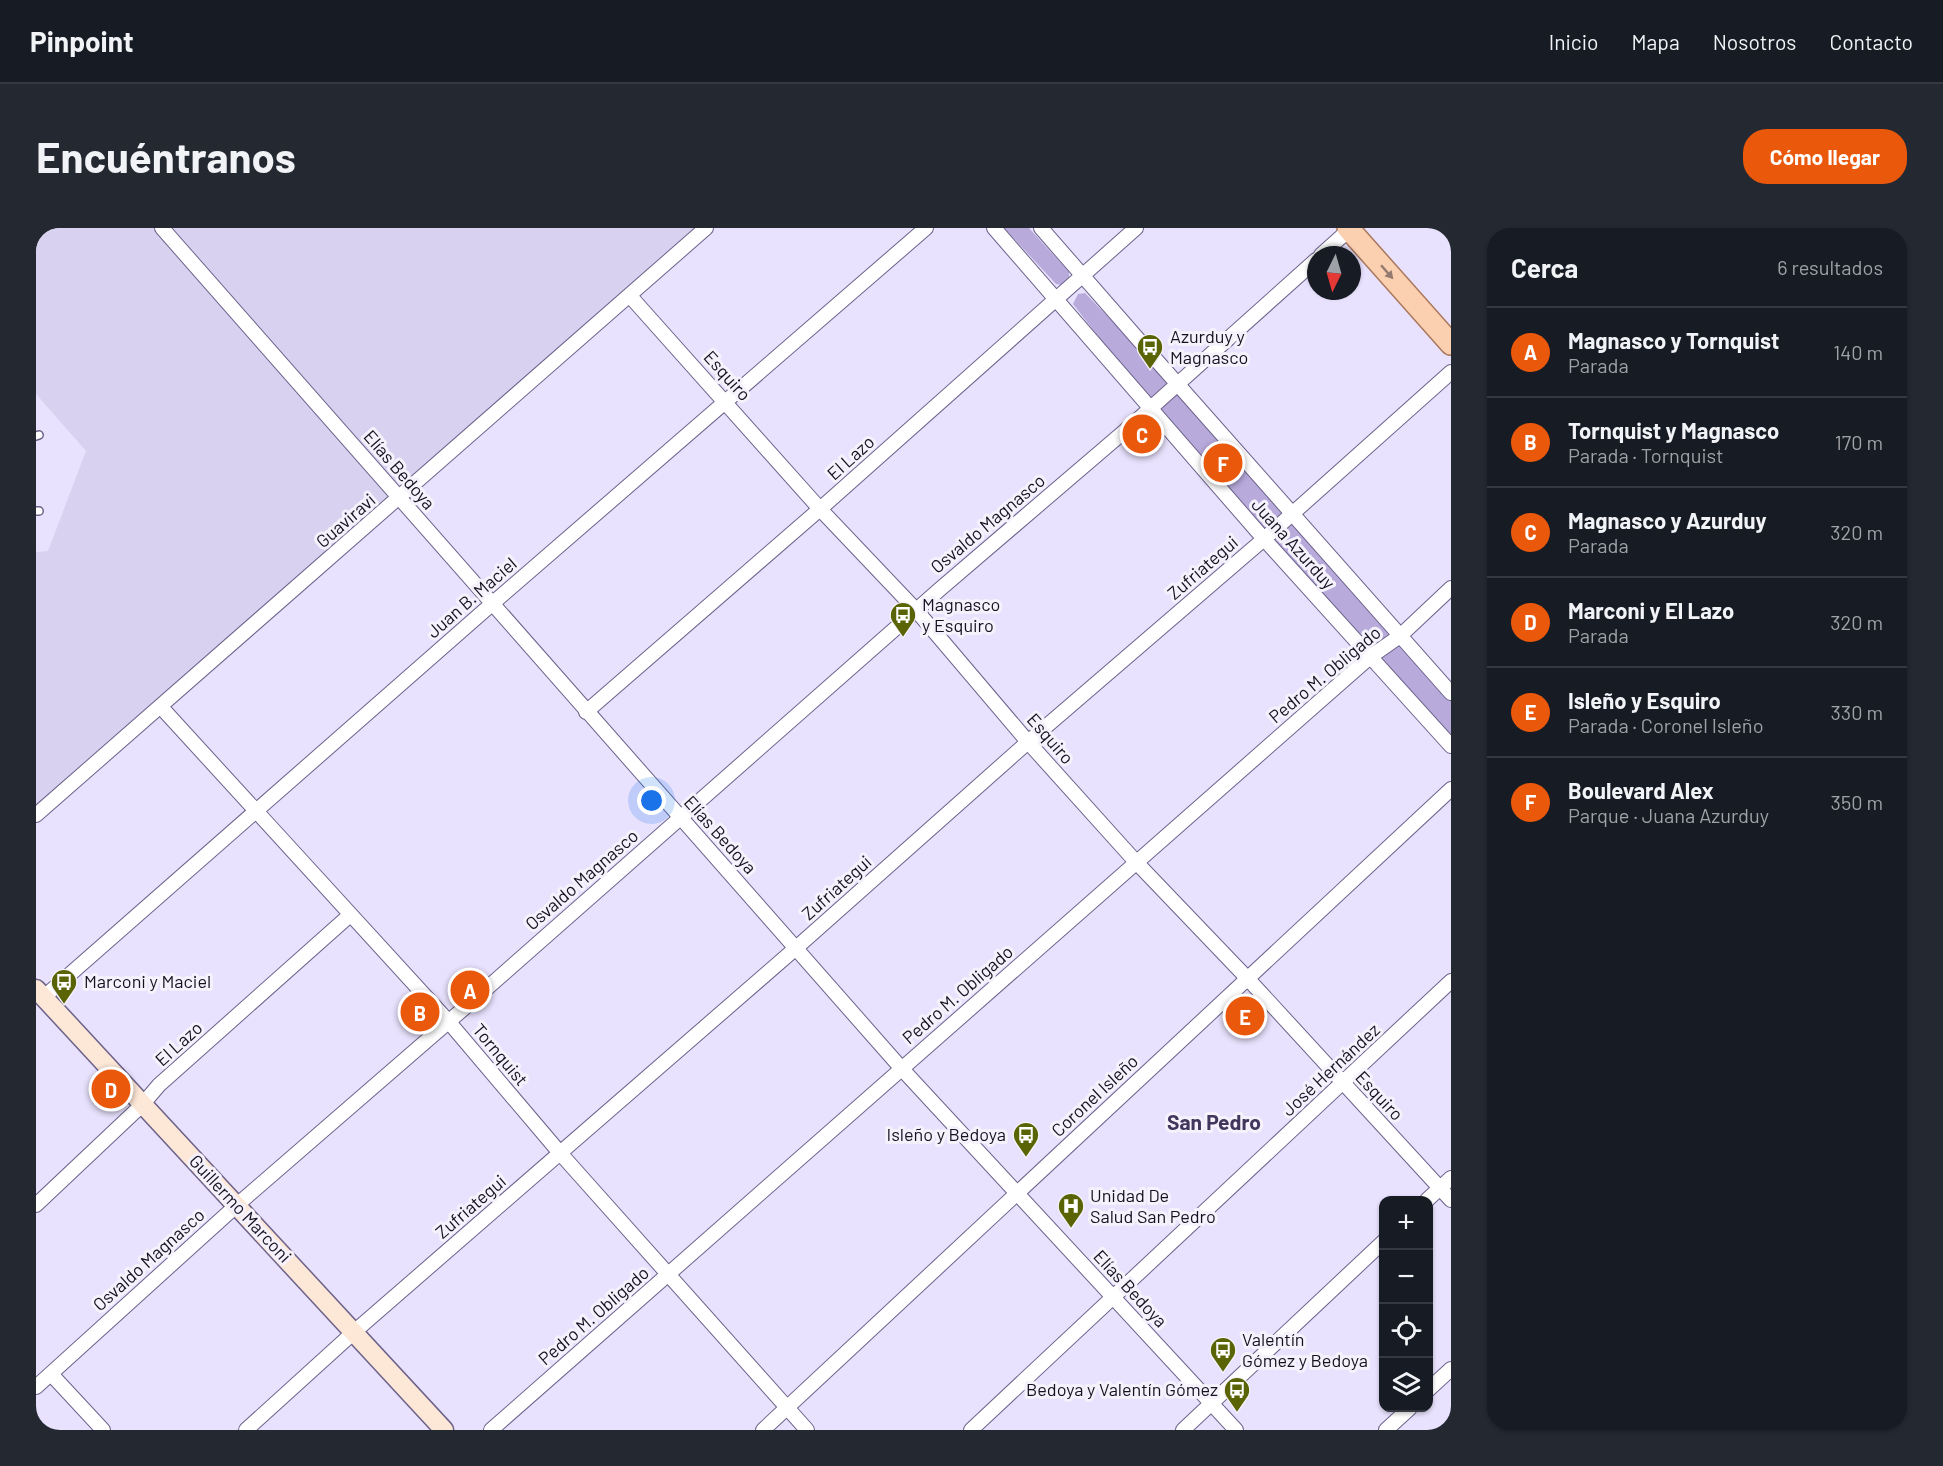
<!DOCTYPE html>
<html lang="es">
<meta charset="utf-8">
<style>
body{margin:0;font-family:Barlow,sans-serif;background:#242831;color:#f1f3f6}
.controls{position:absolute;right:18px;bottom:18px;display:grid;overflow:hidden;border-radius:12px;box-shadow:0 2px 4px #0004}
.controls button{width:54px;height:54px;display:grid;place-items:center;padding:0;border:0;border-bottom:2px solid #363941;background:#171b24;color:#f1f3f6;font:30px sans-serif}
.compass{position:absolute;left:1271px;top:18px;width:54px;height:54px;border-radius:50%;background:#171b24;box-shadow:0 2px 4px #0004;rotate:185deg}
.you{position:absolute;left:616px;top:573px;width:21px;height:21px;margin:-15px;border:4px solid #fff;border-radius:50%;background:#1a73e8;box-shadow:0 0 0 9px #1a73e833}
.badge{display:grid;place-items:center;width:39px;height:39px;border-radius:50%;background:#ea580c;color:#fff;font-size:20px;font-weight:700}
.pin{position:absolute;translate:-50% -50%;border:3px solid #fff;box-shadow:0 2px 6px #0006}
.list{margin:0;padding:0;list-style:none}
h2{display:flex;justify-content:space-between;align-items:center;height:78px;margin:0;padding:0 24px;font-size:26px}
h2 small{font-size:20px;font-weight:400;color:#9ea1a6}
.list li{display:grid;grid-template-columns:39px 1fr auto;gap:18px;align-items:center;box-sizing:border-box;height:90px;padding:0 24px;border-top:2px solid #363941}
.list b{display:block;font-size:22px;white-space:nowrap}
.list p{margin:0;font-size:20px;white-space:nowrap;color:#9ea1a6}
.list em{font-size:20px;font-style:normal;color:#9ea1a6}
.icon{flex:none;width:33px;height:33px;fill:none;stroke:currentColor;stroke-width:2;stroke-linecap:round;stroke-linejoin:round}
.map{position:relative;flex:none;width:1415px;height:1202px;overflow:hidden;border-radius:24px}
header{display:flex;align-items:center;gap:36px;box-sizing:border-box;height:84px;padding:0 30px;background:#171b24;border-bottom:2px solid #363941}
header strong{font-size:28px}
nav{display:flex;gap:33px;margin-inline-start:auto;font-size:21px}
.intro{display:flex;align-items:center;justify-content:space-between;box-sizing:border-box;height:144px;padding:0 36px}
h1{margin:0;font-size:42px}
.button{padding:15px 27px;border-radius:24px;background:#ea580c;color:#fff;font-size:21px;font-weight:700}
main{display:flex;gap:36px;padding:0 36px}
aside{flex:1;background:#171b24;border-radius:24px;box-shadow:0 2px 4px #0004}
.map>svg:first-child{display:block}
</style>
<header>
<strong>Pinpoint</strong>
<nav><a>Inicio</a><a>Mapa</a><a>Nosotros</a><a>Contacto</a></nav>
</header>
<div class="intro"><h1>Encuéntranos</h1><a class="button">Cómo llegar</a></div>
<main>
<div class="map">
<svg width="1415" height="1202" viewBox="0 0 1415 1202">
<rect width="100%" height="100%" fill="#e9e2fe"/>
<!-- built -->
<g fill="#d9d1f0">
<path d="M0,0H118L362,280L0,595V324L12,323L50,223L0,166Z"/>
<path d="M137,0H663L373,256H365L358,253Z"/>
</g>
<!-- green -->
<g fill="#b8abdc">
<path d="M968,0H993L1033,44V52L1026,57L1020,56Z"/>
<path d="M1049,65L1143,162L1415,471V509L1116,178L1037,76L1042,66Z"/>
</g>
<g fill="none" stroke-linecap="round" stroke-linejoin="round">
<!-- lane casing -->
<g stroke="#6d628a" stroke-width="10">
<g id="lane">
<path d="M0,208L3,207"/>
<path d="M0,283H3"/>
</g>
</g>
<!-- street casing -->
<g stroke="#6d628a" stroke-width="16">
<g id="street">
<path d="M126,0L866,841L1200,1202"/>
<path d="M958,0L1228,311L1415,518"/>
<path d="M1005,0L1122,134L1415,465"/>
<path d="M1285,27L1315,0"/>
<path d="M594,68L784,281L880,382L992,514L1100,634L1212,751L1415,972"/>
<path d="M125,479L412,793L524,925L771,1202"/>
<path d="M550,484L784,281L1100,0"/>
<path d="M0,587L670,0"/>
<path d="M8,769L457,375L890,0"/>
<path d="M1391,972L1415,950"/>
<path d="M0,977L106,877L123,857L314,687"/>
<path d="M15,1146L67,1202"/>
<path d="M0,1159L201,977L441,769L903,362L1097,196L1280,32"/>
<path d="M1392,1162L1415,1141"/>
<path d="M210,1202L318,1104L760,720L992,514L1228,311L1415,144"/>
<path d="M455,1202L1334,429L1364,408L1415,360"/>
<path d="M727,1202L1415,561"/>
<path d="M935,1202L1415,753"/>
<path d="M1147,1202L1348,1013"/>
<path d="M1350,1202L1374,1180"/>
</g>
</g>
<!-- secondary casing -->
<g stroke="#6d628a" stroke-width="21">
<path id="secondary" d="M0,761L408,1202"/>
</g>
<!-- primary casing -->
<g stroke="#aa785c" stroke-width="24">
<path id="primary" d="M1312,0L1415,116"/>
</g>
<!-- lane -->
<use href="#lane" stroke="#fff" stroke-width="7"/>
<!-- street -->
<use href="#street" stroke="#fff" stroke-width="14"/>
<!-- secondary -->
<use href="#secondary" stroke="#fde7d7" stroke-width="18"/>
<!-- primary -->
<use href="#primary" stroke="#fbd0b0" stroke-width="21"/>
</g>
<!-- one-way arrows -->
<defs><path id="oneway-solid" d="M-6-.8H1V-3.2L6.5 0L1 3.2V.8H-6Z" transform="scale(1.5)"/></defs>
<use fill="#947a70" href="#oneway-solid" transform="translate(1351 44) rotate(49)"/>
<!-- icons -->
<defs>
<g id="bus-pin" transform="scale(1.35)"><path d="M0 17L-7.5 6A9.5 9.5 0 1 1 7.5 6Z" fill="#5a6405" stroke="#f5f2fc"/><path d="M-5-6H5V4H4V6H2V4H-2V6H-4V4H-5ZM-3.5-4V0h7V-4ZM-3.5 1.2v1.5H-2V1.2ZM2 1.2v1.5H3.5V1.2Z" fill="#fff"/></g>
<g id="hospital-pin" transform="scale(1.35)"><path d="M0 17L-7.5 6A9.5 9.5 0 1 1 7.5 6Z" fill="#5a6405" stroke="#f5f2fc"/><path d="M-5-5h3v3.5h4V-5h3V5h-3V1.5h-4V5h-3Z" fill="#fff"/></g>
</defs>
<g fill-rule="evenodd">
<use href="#bus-pin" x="1114" y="119"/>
<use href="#bus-pin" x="867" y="387"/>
<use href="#bus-pin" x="28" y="754"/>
<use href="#bus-pin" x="990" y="907"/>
<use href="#hospital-pin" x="1035" y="978"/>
<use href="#bus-pin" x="1187" y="1122"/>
<use href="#bus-pin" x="1201" y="1162"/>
</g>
<g text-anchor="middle" stroke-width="6" stroke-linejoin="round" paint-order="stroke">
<!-- poi labels -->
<g font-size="18" fill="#161121" stroke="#f5f2fc" text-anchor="start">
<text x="1134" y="115">Azurduy y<tspan x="1134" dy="21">Magnasco</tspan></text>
<text x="886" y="383">Magnasco<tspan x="886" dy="21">y Esquiro</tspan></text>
<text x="48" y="760">Marconi y Maciel</text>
<text x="970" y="913" text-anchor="end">Isleño y Bedoya</text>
<text x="1054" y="974">Unidad De<tspan x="1054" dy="21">Salud San Pedro</tspan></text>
<text x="1206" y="1118">Valentín<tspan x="1206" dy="21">Gómez y Bedoya</tspan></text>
<text x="1182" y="1168" text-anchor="end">Bedoya y Valentín Gómez</text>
</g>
<!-- street labels -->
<g font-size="18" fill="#161121" stroke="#f5f2fc">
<text transform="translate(691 148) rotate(48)" y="6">Esquiro</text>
<text transform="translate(815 230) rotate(-42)" y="6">El Lazo</text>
<text transform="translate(363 242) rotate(49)" y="6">Elías Bedoya</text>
<text transform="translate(310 293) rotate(-41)" y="6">Guaviravi</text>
<text transform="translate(952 296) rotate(-40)" y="6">Osvaldo Magnasco</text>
<text transform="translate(1257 316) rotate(48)" y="6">Juana Azurduy</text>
<text transform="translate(1167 340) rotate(-41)" y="6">Zufriategui</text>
<text transform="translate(436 370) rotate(-41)" y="6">Juan B. Maciel</text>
<text transform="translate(1289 447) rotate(-40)" y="6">Pedro M. Obligado</text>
<text transform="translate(1014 511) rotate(49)" y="6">Esquiro</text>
<text transform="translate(684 607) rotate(48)" y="6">Elías Bedoya</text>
<text transform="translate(546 652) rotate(-41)" y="6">Osvaldo Magnasco</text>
<text transform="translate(801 660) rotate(-42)" y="6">Zufriategui</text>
<text transform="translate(922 767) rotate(-41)" y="6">Pedro M. Obligado</text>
<text transform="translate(143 816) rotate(-42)" y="6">El Lazo</text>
<text transform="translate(464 827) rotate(50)" y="6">Tornquist</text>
<text transform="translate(1295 842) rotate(-43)" y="6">José Hernández</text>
<text transform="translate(1059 868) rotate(-43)" y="6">Coronel Isleño</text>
<text transform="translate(1343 868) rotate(47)" y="6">Esquiro</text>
<text transform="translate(435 979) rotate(-41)" y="6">Zufriategui</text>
<text transform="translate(204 981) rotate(47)" y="6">Guillermo Marconi</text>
<text transform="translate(113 1032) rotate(-42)" y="6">Osvaldo Magnasco</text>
<text transform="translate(1094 1061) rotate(47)" y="6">Elías Bedoya</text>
<text transform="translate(558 1088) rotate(-41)" y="6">Pedro M. Obligado</text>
</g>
<!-- quarter labels -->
<g font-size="21" font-weight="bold" fill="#41375c" stroke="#f5f2fc">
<text x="1178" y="902">San Pedro</text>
</g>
</g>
</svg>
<div class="controls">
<button>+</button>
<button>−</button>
<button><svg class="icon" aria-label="locate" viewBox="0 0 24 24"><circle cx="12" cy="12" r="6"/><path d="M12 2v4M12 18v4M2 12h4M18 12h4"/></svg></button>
<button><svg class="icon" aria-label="layers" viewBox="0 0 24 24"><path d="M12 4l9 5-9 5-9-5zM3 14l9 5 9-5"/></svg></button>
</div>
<svg class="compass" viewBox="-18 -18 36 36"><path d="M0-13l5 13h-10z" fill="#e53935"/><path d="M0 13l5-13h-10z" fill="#9ea1a6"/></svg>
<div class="you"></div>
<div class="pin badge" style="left:434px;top:762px">A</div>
<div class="pin badge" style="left:384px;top:784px">B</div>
<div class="pin badge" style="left:1106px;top:206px">C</div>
<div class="pin badge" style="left:75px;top:861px">D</div>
<div class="pin badge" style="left:1209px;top:788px">E</div>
<div class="pin badge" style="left:1187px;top:235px">F</div>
</div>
<aside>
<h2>Cerca<small>6 resultados</small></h2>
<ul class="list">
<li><span class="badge">A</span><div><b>Magnasco y Tornquist</b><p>Parada</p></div><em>140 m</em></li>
<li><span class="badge">B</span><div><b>Tornquist y Magnasco</b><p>Parada · Tornquist</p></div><em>170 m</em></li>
<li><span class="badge">C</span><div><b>Magnasco y Azurduy</b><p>Parada</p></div><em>320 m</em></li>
<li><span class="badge">D</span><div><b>Marconi y El Lazo</b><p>Parada</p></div><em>320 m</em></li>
<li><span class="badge">E</span><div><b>Isleño y Esquiro</b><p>Parada · Coronel Isleño</p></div><em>330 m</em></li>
<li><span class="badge">F</span><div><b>Boulevard Alex</b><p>Parque · Juana Azurduy</p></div><em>350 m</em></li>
</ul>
</aside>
</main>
